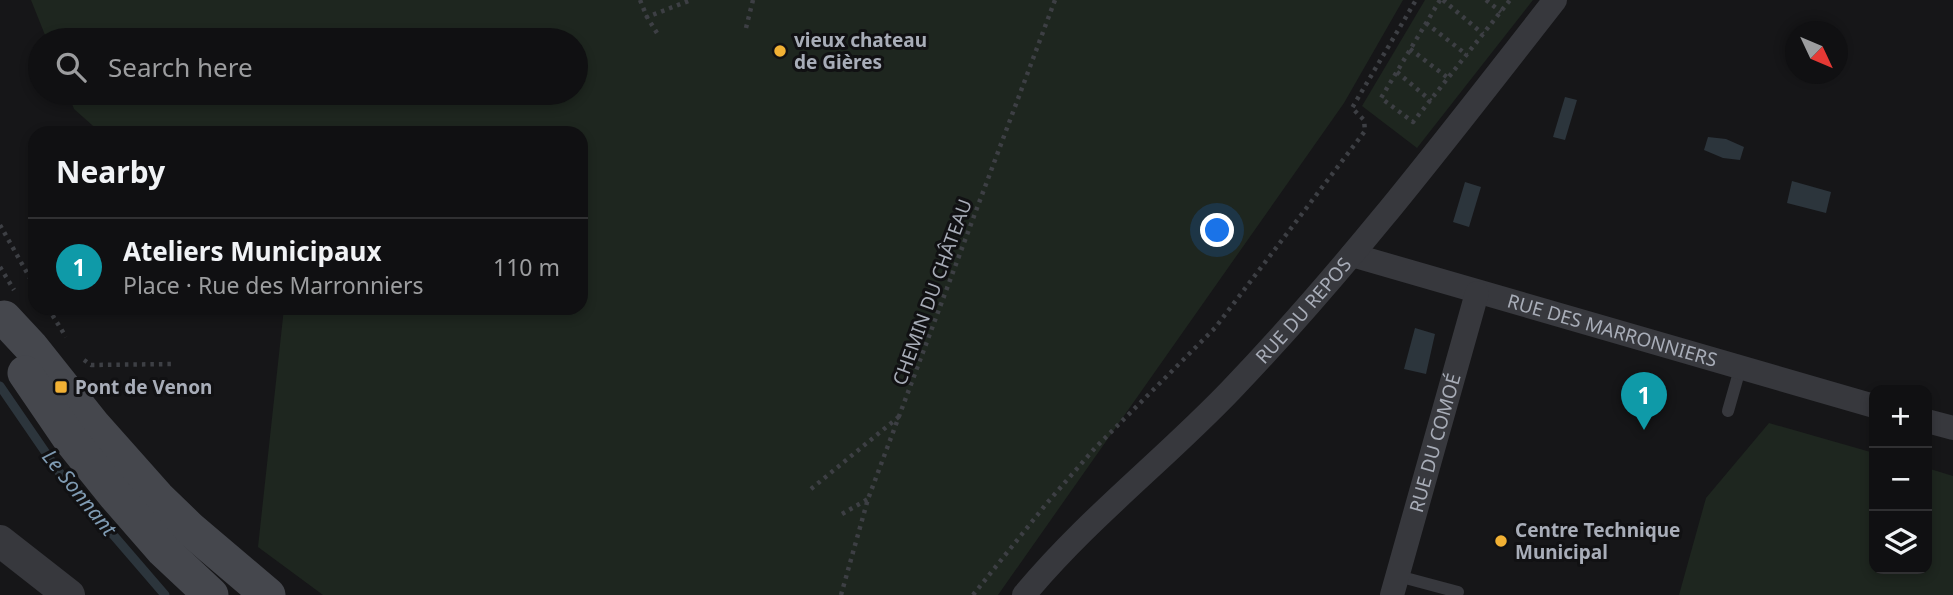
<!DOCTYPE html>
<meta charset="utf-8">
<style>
body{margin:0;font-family:"Noto Sans",sans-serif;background:#1e1e20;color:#f1f3f6}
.controls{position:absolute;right:21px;bottom:21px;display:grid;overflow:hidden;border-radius:14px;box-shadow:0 4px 10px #0003}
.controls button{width:63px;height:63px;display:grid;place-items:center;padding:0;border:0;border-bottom:2px solid #303032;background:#101012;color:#f1f3f6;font:35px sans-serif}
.compass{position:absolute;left:1785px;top:21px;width:63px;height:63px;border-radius:50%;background:#101012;box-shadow:0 4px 10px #0003;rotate:134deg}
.you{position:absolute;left:1218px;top:231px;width:24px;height:24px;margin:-18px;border:5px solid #fff;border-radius:50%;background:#1a73e8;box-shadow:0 0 0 10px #1a73e833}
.badge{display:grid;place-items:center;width:46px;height:46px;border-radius:50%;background:#f2b134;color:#fff;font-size:23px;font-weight:700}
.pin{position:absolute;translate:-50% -58px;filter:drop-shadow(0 2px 4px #0008)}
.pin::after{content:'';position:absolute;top:37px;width:24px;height:21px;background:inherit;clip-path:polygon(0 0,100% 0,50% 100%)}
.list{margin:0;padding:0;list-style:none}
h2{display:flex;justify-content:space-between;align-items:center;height:91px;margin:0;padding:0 28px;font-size:30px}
h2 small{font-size:23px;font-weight:400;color:#9c9d9f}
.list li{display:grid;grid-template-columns:46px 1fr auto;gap:21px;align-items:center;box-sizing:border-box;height:98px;padding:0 28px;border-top:2px solid #303032}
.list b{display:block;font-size:26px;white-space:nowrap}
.list p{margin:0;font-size:23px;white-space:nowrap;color:#9c9d9f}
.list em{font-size:23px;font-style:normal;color:#9c9d9f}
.icon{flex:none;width:38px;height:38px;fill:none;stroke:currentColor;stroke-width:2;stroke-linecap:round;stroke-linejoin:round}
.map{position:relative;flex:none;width:1953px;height:595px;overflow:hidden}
.search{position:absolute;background:#101012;box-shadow:0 4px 10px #0003;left:28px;top:28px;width:560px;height:77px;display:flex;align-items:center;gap:18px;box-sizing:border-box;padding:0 24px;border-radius:38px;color:#9c9d9f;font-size:26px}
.panel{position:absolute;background:#101012;box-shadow:0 4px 10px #0003;left:28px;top:126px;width:560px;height:189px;border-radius:21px}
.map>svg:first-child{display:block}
</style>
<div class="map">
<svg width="1953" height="595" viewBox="0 0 1953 595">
<rect width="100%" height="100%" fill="#161618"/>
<!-- green -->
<g fill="#1e261f">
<path d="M31,0H1403L1344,103L998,595H323L258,547L284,308H581V133H101L74,109L68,93H576V40H47Z"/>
<path d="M1425,0H1533L1417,148L1362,106Z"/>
<path d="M1769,423L1874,453V569H1927V468L1953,476V595H1679L1706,498Z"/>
</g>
<!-- water -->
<g fill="#2c353c">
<path d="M1565,97L1577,100L1565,140L1553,137Z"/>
<path d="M1708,137L1726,139L1744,147L1740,160L1723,158L1704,150Z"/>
<path d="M1792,181L1831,192L1826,213L1787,203Z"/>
<path d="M1465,182L1481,187L1469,227L1453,222Z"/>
<path d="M1415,328L1435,334L1426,374L1404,369Z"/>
</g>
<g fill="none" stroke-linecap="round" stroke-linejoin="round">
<!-- stream -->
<path stroke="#2c353c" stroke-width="9" d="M0,386L59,472L165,595"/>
<!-- path -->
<g stroke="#3d3f44" stroke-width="4.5" stroke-dasharray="3.5 5" stroke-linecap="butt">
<path d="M640,0L647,17"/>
<path d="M1440,0L1381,98L1413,122L1510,0"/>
<path d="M1443,0L1483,34"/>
<path d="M1486,0L1501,12"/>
<path d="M1426,23L1467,55"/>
<path d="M746,28L753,0"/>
<path d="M657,33L647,17L691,0"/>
<path d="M1410,49L1448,78"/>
<path d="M1397,72L1431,101"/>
<path d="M0,225L35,287"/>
<path d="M0,267L14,290"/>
<path d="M48,308L66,337"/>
<path d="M84,360L91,365L175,364"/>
<path d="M811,489L901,415"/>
<path d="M842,514L868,499"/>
<path d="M841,595L868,499L1055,0"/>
<path d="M973,595L1047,503L1095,448L1215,328L1365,131L1364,120L1352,108L1416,0"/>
</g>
<!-- service -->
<g stroke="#37383d" stroke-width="12">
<path d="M1728,411L1740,369"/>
<path d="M1398,576L1458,592"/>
</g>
<!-- minor -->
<g stroke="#37383d" stroke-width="24">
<path id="s1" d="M1352,255L1874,406"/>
<path d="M1927,421L1953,428"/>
<path id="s2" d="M1024,595C1086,520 1164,460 1231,390C1348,268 1451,133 1555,0"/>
<path id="s3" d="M1392,595L1477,293"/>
</g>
<!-- tertiary -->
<path stroke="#37383d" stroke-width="32" d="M0,541L69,595"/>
<!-- secondary -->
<g stroke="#45474d" stroke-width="35">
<path d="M4,318L31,347L93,425L157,497L189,528L268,595"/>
<path d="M25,373L70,439L115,495L163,550L211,595"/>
</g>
</g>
<!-- markers -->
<g fill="#f2b134" stroke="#111113" stroke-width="2.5">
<circle cx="780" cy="51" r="7"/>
<rect x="54" y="380" width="14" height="14" rx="3.5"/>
<circle cx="1501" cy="541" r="7"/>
</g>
<g text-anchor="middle" stroke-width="6" stroke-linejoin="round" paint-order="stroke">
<!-- poi labels -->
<g font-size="19" font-weight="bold" fill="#a8adb8" stroke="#111113" text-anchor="start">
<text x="794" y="47">vieux chateau<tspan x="794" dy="22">de Gières</tspan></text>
<text x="75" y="394">Pont de Venon</text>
<text x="1515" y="537">Centre Technique<tspan x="1515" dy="22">Municipal</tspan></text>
</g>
<!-- street labels -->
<g font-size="19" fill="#a8adb8" stroke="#111113">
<text transform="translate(932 292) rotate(-70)" y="7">CHEMIN DU CHÂTEAU</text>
<text dy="7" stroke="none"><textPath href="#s2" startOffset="399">RUE DU REPOS</textPath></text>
<text dy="7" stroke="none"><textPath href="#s1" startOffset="271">RUE DES MARRONNIERS</textPath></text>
<text dy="7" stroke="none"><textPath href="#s3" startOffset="158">RUE DU COMOÉ</textPath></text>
</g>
<!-- water labels -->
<g font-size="21" font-style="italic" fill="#7f9bb3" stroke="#111113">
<text transform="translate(79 493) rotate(51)" y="7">Le Sonnant</text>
</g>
</g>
</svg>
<div class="controls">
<button>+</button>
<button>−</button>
<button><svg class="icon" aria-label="layers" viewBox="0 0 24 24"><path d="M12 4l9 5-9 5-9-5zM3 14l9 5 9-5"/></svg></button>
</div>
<svg class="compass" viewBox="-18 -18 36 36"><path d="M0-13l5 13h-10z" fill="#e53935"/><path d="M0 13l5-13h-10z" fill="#9c9d9f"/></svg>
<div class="you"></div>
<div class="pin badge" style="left:1644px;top:430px;background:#0f9aa8">1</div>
<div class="search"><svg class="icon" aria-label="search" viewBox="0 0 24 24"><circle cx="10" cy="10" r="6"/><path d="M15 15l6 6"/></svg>Search here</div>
<section class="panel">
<h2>Nearby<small></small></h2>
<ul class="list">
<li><span class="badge" style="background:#0f9aa8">1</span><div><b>Ateliers Municipaux</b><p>Place · Rue des Marronniers</p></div><em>110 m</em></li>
</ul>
</section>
</div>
